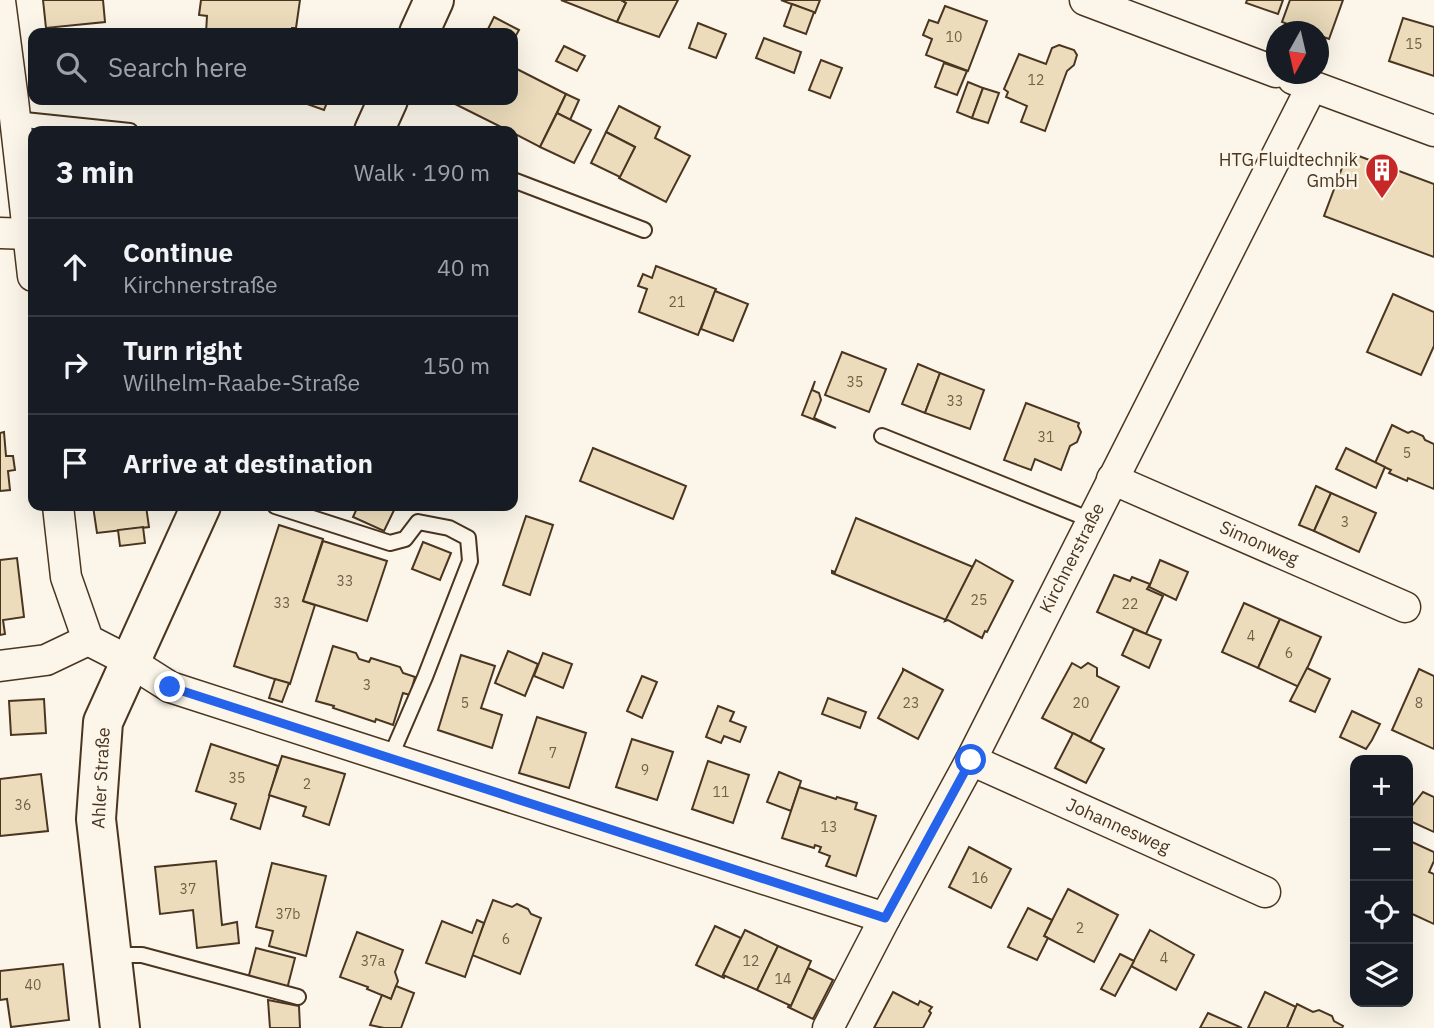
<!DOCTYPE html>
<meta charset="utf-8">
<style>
body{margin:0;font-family:"IBM Plex Sans",sans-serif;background:#242831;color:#f1f3f6}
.controls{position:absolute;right:21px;bottom:21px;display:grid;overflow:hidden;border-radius:14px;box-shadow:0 7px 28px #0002}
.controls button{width:63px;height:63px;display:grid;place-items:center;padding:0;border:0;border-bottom:2px solid #363941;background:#171b24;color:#f1f3f6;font:35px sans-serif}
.compass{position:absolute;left:1266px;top:21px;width:63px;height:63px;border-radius:50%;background:#171b24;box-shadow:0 7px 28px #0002;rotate:188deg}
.stop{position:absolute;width:21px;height:21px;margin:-16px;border:5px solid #2563eb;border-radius:50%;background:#fff}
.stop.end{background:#2563eb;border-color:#fff;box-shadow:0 2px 7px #0008}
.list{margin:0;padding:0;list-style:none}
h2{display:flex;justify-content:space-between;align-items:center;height:91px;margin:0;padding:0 28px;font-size:30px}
h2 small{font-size:23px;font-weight:400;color:#9ea1a6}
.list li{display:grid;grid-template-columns:46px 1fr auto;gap:21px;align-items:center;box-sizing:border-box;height:98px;padding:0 28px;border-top:2px solid #363941}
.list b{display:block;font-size:26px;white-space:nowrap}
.list p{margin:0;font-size:23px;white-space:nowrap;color:#9ea1a6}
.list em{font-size:23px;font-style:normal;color:#9ea1a6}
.icon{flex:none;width:38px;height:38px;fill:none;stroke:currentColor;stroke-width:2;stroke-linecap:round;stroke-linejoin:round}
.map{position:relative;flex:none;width:1434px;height:1028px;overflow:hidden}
.search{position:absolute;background:#171b24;box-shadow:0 7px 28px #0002;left:28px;top:28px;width:490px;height:77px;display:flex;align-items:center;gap:18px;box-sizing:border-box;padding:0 24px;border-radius:14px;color:#9ea1a6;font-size:26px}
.panel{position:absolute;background:#171b24;box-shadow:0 7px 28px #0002;left:28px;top:126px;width:490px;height:385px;border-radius:14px}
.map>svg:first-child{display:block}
</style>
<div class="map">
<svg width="1434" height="1028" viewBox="0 0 1434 1028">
<rect width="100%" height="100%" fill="#fbf6e9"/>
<!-- building -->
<g fill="#ecdcbc" stroke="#4a3520" stroke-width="2">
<path d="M43,0H103L105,22L46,28Z"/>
<path d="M201,0H300L296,28H292V33H206L207,16L199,15Z"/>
<path d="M561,0H621L626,3L617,22Z"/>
<path d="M621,0H678L659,37L617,22L626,3Z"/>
<path d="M781,0H820L815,13Z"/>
<path d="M1247,0H1283L1278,14L1246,3Z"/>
<path d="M1290,0H1343L1329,39L1318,35V32H1309L1282,22Z"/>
<path d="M792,4L814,12L806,34L784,26Z"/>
<path d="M945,6L987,21L968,71L926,55L932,39L923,35L929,20L938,23Z"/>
<path d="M494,17L519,30L513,41V33H486Z"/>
<path d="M1403,18L1434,27V76L1389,61Z"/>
<path d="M698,23L726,34L716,58L689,48Z"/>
<path d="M764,38L801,52L794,73L756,58Z"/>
<path d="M1059,45L1074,50L1077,55L1074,65L1067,71L1045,131L1021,122L1027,106L1006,97L1008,92L1004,89L1019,54L1046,64L1052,48Z"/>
<path d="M564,46L585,56L577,71L556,61Z"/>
<path d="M821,60L842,68L830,98L809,90Z"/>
<path d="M944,63L967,71L957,95L935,87Z"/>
<path d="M513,67L566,94L540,147L513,133V131H509L451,102L452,100H513Z"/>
<path d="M968,82L983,88L972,118L957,112Z"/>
<path d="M983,88L999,93L988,123L972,118Z"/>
<path d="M566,94L579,100L570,120L557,113Z"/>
<path d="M296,100H328L324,110Z"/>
<path d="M619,106L660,127L655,138L690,156L666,202L619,178L635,147L606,132Z"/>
<path d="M557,113L591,130L574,163L540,147Z"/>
<path d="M606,132L635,147L620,177L591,163Z"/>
<path d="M1348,152L1434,184V257L1324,216Z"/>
<path d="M656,266L716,289L698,335L639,312L647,289L638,286L643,274L652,278Z"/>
<path d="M715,291L748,304L733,341L701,329Z"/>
<path d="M1393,294L1434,312V346L1421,375L1367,352Z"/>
<path d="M842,352L886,369L869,412L825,395Z"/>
<path d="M918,364L940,373L925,413L902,404Z"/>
<path d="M940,373L984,390L970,429L925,413Z"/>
<path d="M815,381L812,390L819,393L821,400L814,418L836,428L802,415Z"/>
<path d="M1026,403L1079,423L1078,426L1081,432L1077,442L1070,446L1061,470L1035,459L1031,470L1004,460Z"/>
<path d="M1392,425L1408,433L1412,431L1423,436L1425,440L1434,444V489L1408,478L1407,481L1389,473L1391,470L1375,463Z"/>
<path d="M4,432L6,456H13L15,470L8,471L10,490L0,491V433Z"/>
<path d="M593,448L686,486L673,519L580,481Z"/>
<path d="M1346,448L1385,467L1376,488L1336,469Z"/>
<path d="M1316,486L1331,493L1314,531L1299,525Z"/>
<path d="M1331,493L1376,513L1359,552L1314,531Z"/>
<path d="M93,506H146L149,527L97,533Z"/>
<path d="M358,506H396L384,531L353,517Z"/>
<path d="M526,516L553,525L530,595L503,585Z"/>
<path d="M856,518L973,567L946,620L832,573V571L835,572Z"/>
<path d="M279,525L323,539L303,601L315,605L290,684L234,666Z"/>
<path d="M143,527L145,543L120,546L118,530Z"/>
<path d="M323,541L387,561L367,621L303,601Z"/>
<path d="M423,542L451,553L440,580L412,569Z"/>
<path d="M17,558L24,617L3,620L5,634L0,635V560Z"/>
<path d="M976,560L1013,581L987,632L985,631L982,638L948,620L945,621Z"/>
<path d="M1160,560L1188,572L1176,600L1149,587Z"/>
<path d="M1114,575L1130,581L1132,577L1150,584L1147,589L1163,596L1146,634L1097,612Z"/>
<path d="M1244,603L1280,619L1258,668L1222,652Z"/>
<path d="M1280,619L1321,637L1299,687L1258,668Z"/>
<path d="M1134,629L1161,640L1149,668L1122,655Z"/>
<path d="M333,646L356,653L359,659L369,662L371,658L400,667L403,673L415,677L410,695L403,693L393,725L376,719L375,722L333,708L334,706L316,701Z"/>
<path d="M508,651L538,664L525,696L495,683Z"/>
<path d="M543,653L572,664L563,688L534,676Z"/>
<path d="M461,655L495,666L481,708L502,715L492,748L438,730Z"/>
<path d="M1072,663L1081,668L1088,663L1097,668V676L1119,687L1090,742L1042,718Z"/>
<path d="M1307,668L1330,679L1315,712L1290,701Z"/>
<path d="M903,669L943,690L918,739L878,718L903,671Z"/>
<path d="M1419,669L1434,676V749L1392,730Z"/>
<path d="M642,676L657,682L642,718L627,711Z"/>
<path d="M275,679L289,683L282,702L269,698Z"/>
<path d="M828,698L866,712L860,728L822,714Z"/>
<path d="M44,699L46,733L11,735L9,701Z"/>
<path d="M718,706L734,712L730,721L746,727L740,742L724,736L721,743L706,737Z"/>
<path d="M1352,711L1380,724L1372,740L1366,749L1340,737Z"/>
<path d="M537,717L586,733L569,788L519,773Z"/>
<path d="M1073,733L1104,749L1086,783L1055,768Z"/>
<path d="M632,739L673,752L657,800L616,787Z"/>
<path d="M211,744L278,766L260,829L231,819L236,804L196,791Z"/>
<path d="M282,756L345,774L329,825L303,816L306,807L269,795Z"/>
<path d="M708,761L749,775L733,823L692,809Z"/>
<path d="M779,772L801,781L791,811L767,802Z"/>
<path d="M41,774L48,831L0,836V779Z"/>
<path d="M799,787L836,799L837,797L857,803L855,809L876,816L856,876L826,866L830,856L819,852L821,847L815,845L814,848L782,838Z"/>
<path d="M1423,792L1434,797V832L1408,820V811Z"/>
<path d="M1412,842L1434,852V861L1429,872L1434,874V924L1408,912V851Z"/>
<path d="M969,847L1011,869L991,908L949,887Z"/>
<path d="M216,861L222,925L237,922L239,943L197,948L193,910L160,914L155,867Z"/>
<path d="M272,863L326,876L306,956L269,946L273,931L256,927Z"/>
<path d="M1068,889L1118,915L1094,962L1044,936Z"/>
<path d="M493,900L512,907L517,904L528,909L531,914L541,918L520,974L472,955Z"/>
<path d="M1028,908L1052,920L1044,936L1048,938L1037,960L1008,947Z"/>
<path d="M477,920L484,923L465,977L426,963L442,921L472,933Z"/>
<path d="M715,926L741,938L723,975L725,976L724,978L696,965Z"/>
<path d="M745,930L778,946L757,990L723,975Z"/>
<path d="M1150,930L1194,955L1176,990L1131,966Z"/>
<path d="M357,932L403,950L395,972L398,981L391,999L367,989L368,987L340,977Z"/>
<path d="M778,946L811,961L791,1006L757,990Z"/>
<path d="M256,948L295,958L287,989L248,979Z"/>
<path d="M1120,954L1134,961L1115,996L1101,989Z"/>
<path d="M63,964L69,1020L11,1027L7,999L0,1000V971Z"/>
<path d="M808,968L833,980L813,1019L788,1007L789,1005L791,1006Z"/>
<path d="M396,986L414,993L401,1028H384L370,1025L382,995L391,999Z"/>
<path d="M893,992L918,1005L920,1001L932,1007L929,1011L931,1013L923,1028H874Z"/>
<path d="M1265,992L1296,1007L1287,1028H1248Z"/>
<path d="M268,1000L299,1006L300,1028H270Z"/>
<path d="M1297,1004L1313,1012L1319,1010L1332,1016L1334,1021L1343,1026L1342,1028H1287Z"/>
<path d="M1208,1013L1242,1028H1200Z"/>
</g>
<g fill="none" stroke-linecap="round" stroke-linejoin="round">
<!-- service casing -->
<g stroke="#4a3520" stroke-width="18">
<g id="service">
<path d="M15,119L130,131"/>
<path d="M513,180L644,230"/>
<path d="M882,436L1091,520"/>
<path d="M275,506L390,543L405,539L418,522L449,528L468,538L470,561L425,677L390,758"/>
<path d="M112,955H142L298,997"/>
</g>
</g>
<!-- minor casing -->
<g stroke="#4a3520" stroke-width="33">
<g id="minor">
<path d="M1085,0L1276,72"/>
<path d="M0,1L13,100L33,276"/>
<path d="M1293,79L1434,131"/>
<path d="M0,233L29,234"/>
<path d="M1112,479L1405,607"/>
<path d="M58,506L66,577L88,640L129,661L170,687L885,918"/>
<path d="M0,666L46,660L88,640"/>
<path d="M971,760L1265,892"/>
<path d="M828,1028L885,918L971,760L1312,86"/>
</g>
</g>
<!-- secondary casing -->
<g stroke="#4a3520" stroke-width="42">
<g id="secondary">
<path d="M419,33L434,0"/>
<path d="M374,131L388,100"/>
<path d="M120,1028L96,819L103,722L201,506"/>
</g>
</g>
<!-- service -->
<use href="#service" stroke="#fbf6e9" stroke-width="14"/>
<!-- minor -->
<use href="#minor" stroke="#fbf6e9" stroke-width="30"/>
<!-- secondary -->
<use href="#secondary" stroke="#fbf6e9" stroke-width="38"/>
</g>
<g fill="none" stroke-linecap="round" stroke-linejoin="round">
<!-- route -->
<path stroke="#2563eb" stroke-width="9" d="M170,687L885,918L971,760"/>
</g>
<!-- icons -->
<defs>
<g id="building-pin" transform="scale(1.75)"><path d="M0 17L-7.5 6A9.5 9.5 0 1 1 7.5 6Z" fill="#c62828" stroke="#fbf6e9"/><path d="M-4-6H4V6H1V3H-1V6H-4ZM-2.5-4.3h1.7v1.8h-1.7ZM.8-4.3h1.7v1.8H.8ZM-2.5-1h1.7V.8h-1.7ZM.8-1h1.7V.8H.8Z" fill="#fff"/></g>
</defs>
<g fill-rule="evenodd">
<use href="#building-pin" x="1382" y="170"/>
</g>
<g text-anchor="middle" stroke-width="5" stroke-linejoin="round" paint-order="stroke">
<!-- number labels -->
<g font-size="14" fill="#725f47">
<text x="954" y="42">10</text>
<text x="1414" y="49">15</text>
<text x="1036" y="85">12</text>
<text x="677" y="307">21</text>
<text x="855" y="387">35</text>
<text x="955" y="406">33</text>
<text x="1046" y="442">31</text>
<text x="1407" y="458">5</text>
<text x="1345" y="527">3</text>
<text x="345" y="586">33</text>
<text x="979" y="605">25</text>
<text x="282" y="608">33</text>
<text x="1130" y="609">22</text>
<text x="1251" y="641">4</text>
<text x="1289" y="658">6</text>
<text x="367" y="690">3</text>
<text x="465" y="708">5</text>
<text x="911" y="708">23</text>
<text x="1081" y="708">20</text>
<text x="1419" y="708">8</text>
<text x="553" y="758">7</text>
<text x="645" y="775">9</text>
<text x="237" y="783">35</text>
<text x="307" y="789">2</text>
<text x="721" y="797">11</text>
<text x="23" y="810">36</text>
<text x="829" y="832">13</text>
<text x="980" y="883">16</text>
<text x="188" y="894">37</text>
<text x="288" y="919">37b</text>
<text x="1080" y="933">2</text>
<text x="506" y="944">6</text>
<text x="1164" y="963">4</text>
<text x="373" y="966">37a</text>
<text x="751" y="966">12</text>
<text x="783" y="984">14</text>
<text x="33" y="990">40</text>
</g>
<!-- poi labels -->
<g font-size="18" fill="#4a3520" stroke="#fbf6e9" text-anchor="end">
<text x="1358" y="166">HTG Fluidtechnik<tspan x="1358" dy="21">GmbH</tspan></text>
</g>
<!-- street labels -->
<g font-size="18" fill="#4a3520" stroke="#fbf6e9">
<text transform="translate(1259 543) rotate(24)" y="6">Simonweg</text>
<text transform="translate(1072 558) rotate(-63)" y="6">Kirchnerstraße</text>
<text transform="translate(101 778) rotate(-87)" y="6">Ahler Straße</text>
<text transform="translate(1118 826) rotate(24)" y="6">Johannesweg</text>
</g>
</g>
</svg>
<div class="controls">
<button>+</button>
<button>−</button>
<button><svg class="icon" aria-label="locate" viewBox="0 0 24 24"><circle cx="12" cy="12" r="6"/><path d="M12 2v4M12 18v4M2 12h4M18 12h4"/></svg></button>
<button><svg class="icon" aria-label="layers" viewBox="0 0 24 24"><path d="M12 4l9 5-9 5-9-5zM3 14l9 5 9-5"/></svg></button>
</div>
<svg class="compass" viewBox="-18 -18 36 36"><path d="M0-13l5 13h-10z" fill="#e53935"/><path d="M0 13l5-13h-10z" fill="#9ea1a6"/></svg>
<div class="stop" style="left:971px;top:760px"></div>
<div class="stop end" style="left:170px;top:687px"></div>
<div class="search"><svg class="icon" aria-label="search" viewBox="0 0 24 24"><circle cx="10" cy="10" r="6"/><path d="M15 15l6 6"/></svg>Search here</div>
<section class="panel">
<h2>3 min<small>Walk · 190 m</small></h2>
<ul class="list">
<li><svg class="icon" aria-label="ahead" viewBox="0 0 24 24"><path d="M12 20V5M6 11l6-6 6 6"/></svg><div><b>Continue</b><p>Kirchnerstraße</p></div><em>40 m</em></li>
<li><svg class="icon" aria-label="right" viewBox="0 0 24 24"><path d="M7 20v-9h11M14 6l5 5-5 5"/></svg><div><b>Turn right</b><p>Wilhelm-Raabe-Straße</p></div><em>150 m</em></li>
<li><svg class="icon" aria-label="arrive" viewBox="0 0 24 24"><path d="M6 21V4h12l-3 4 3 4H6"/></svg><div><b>Arrive at destination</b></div></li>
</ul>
</section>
</div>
